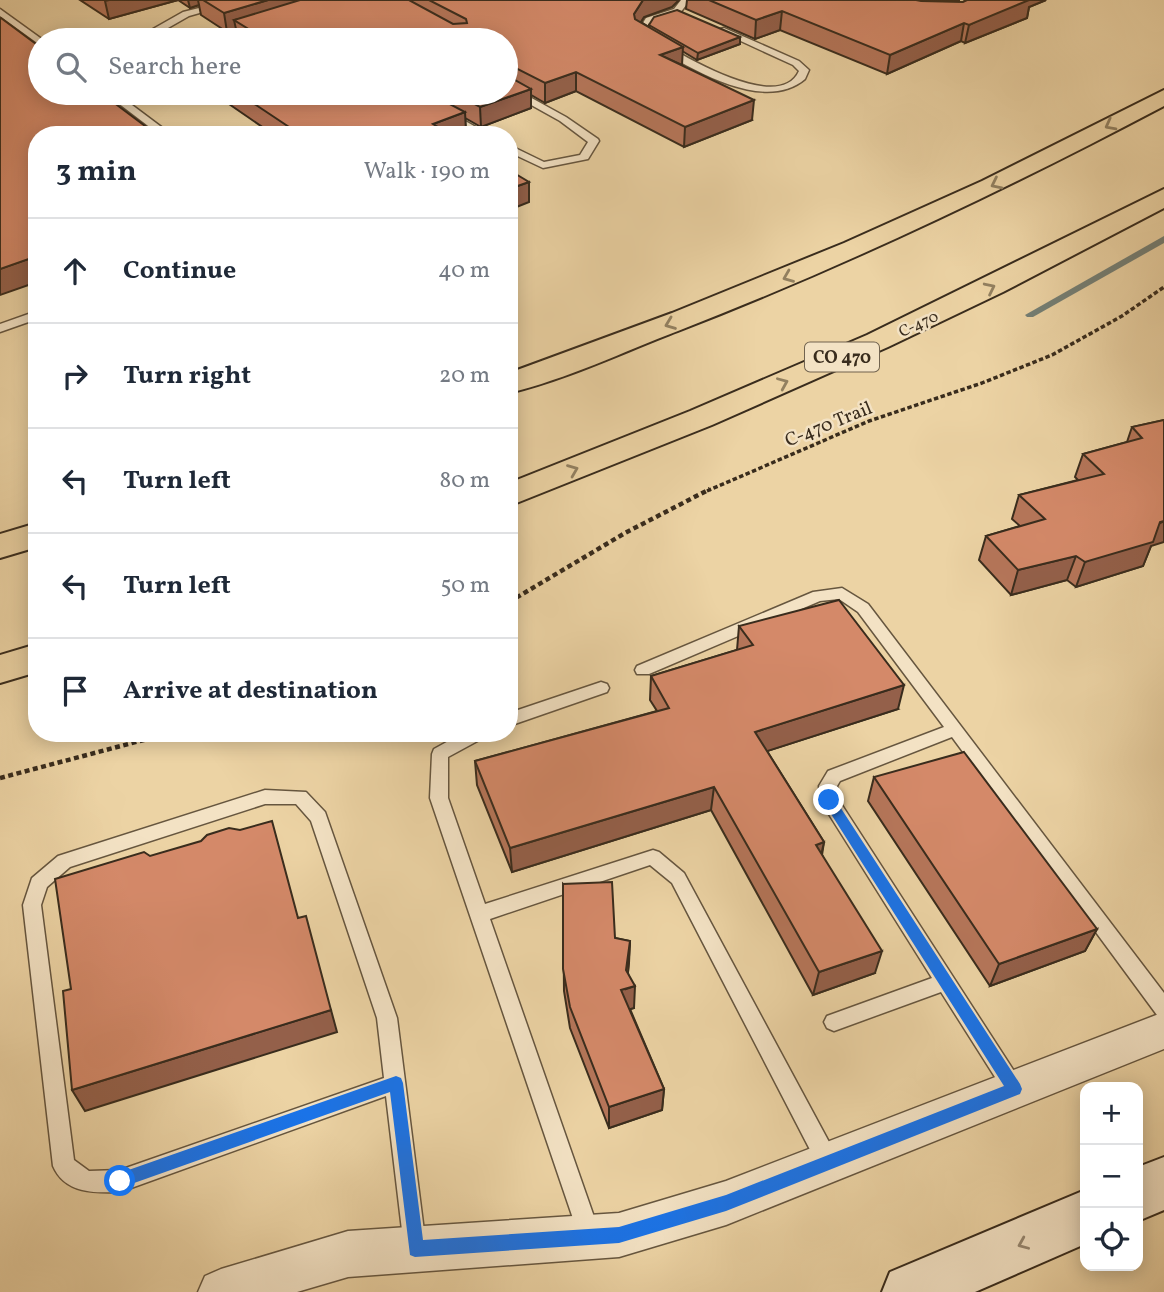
<!DOCTYPE html>
<meta charset="utf-8">
<style>
body{margin:0;font-family:Vollkorn,serif;background:#f6f6f7;color:#1f2937}
.controls{position:absolute;right:21px;bottom:21px;display:grid;overflow:hidden;border-radius:14px;box-shadow:0 4px 18px #0003}
.controls button{width:63px;height:63px;display:grid;place-items:center;padding:0;border:0;border-bottom:2px solid #e0e1e3;background:#fff;color:#1f2937;font:35px sans-serif}
.stop{position:absolute;width:21px;height:21px;margin:-16px;border:5px solid #1a73e8;border-radius:50%;background:#fff}
.stop.end{background:#1a73e8;border-color:#fff;box-shadow:0 2px 7px #0008}
.list{margin:0;padding:0;list-style:none}
h2{display:flex;justify-content:space-between;align-items:center;height:91px;margin:0;padding:0 28px;font-size:30px}
h2 small{font-size:23px;font-weight:400;color:#747a83}
.list li{display:grid;grid-template-columns:46px 1fr auto;gap:21px;align-items:center;box-sizing:border-box;height:105px;padding:0 28px;border-top:2px solid #e0e1e3}
.list b{display:block;font-size:26px;white-space:nowrap}
.list em{font-size:23px;font-style:normal;color:#747a83}
.icon{flex:none;width:38px;height:38px;fill:none;stroke:currentColor;stroke-width:2;stroke-linecap:round;stroke-linejoin:round}
.map{position:relative;flex:none;width:1164px;height:1292px;overflow:hidden}
.search{position:absolute;background:#fff;box-shadow:0 4px 18px #0003;left:28px;top:28px;width:490px;height:77px;display:flex;align-items:center;gap:18px;box-sizing:border-box;padding:0 24px;border-radius:38px;color:#747a83;font-size:26px}
.panel{position:absolute;background:#fff;box-shadow:0 4px 18px #0003;left:28px;top:126px;width:490px;height:616px;border-radius:28px}
.map>svg:first-child{display:block}
</style>
<div class="map">
<svg width="1164" height="1292" viewBox="0 0 1164 1292">
<rect width="100%" height="100%" fill="#ecd3a4"/>
<filter id="stains"><feTurbulence type="fractalNoise" baseFrequency=".00286" numOctaves="4"/><feColorMatrix values="0 0 0 0 .2 0 0 0 0 .09 0 0 0 0 .02 0 0 0 .5 -.17"/></filter>
<radialGradient id="worn" r=".72"><stop offset=".6" stop-color="#630" stop-opacity="0"/><stop offset="1" stop-color="#630" stop-opacity=".3"/></radialGradient>
<g fill="none" stroke-linecap="round" stroke-linejoin="round">
<!-- stream -->
<path fill="#747f75" fill-rule="evenodd" d="M1164,236V243L1033,317H1027L1025,315Z"/>
<!-- lane casing -->
<g stroke="#66563f" stroke-width="3">
<g id="lane">
<path d="M231,0H245L189,16L161,32L164,40H155L153,29L183,12Z"/>
<path d="M681,0H690L680,13L652,22L645,33C672,49 778,117 799,71L793,65L717,30L724,28L799,61L809,70L805,79C760,117 677,60 637,36L636,34L646,18L674,9Z"/>
<path d="M0,9L43,40H40V45L0,16Z"/>
<path d="M257,27L261,30L260,32L225,40H209Z"/>
<path d="M506,84L566,117L598,139L599,141L588,159L543,168L509,152V145L544,162L580,155L588,142L560,121L506,91Z"/>
<path d="M105,93H116L172,135H160Z"/>
<path d="M420,93H430L426,99L490,135H477L417,102L415,100Z"/>
<path d="M37,311V319L0,332V324Z"/>
<path d="M842,588L868,604L1164,993V1018L1157,1015L952,737L840,781L837,786L838,799L1021,1082L1024,1089L1021,1096L1014,1099L1007,1096L941,992L834,1031L827,1028L824,1022L827,1016L932,978L820,800L819,786L828,771L944,727L858,612L839,599L820,601L649,674H637L635,670L637,666L813,592Z"/>
<path d="M601,682L607,684L609,688L607,692L509,726V713Z"/>
<path d="M463,733H485L483,738L448,757V798L485,904L653,850L659,852L684,873L836,1155L839,1162L836,1169L828,1173L820,1169L672,883L650,865L490,919L600,1234L597,1242L589,1245L581,1242L430,798L432,754L434,749Z"/>
<path d="M265,790L306,792L325,812L397,1018L426,1247L423,1255L415,1258L407,1255L404,1247L386,1096L120,1192C95,1193 65,1194 53,1166L23,905L32,878L58,856ZM265,804H296L311,821L377,1018L384,1078L120,1170L89,1171L74,1160L41,905L47,887L70,867Z"/>
</g>
</g>
<!-- street casing -->
<g stroke="#66563f" stroke-width="3">
<path id="street" d="M1164,1012V1049L726,1225L619,1257L348,1277L297,1292H198L205,1276L221,1269L348,1231L619,1213L726,1181Z"/>
</g>
<!-- secondary casing -->
<g stroke="#392c1d" stroke-width="4">
<g id="secondary">
<path d="M1164,1157V1210L1138,1221V1167Z"/>
<path d="M1085,1190V1244L975,1292H882L890,1272Z"/>
</g>
</g>
<!-- highway casing -->
<g stroke="#392c1d" stroke-width="4">
<g id="highway">
<path d="M1164,90V106C1005,190 845,266 678,331C623,352 567,379 509,393V373L672,313L844,243L982,181Z"/>
<path d="M1164,189V208L1003,292L888,347L712,425L509,506V483L690,411L867,335Z"/>
<path d="M37,523V547L0,558V534Z"/>
<path d="M37,644V672L0,683V655Z"/>
</g>
</g>
<!-- path-far1 -->
<path stroke="#392c1d" stroke-width="3.5" stroke-dasharray="4.5 2.5" stroke-linecap="butt" d="M707,491L869,421L982,383L1052,355L1122,316L1164,287"/>
<!-- path -->
<g stroke="#392c1d" stroke-width="4.5" stroke-dasharray="5 3.5" stroke-linecap="butt">
<path d="M509,602L625,533L710,489"/>
<path d="M0,778L170,733"/>
</g>
<!-- lane -->
<use href="#lane" fill="#f3e2c4" fill-rule="evenodd"/>
<!-- street -->
<use href="#street" fill="#f3e2c4" fill-rule="evenodd"/>
<!-- secondary -->
<use href="#secondary" fill="#f3e2c4" fill-rule="evenodd"/>
<!-- highway -->
<use href="#highway" fill="#ecd3a4" fill-rule="evenodd"/>
</g>
<!-- wall -->
<g fill="#b6765a" stroke="#392c1d" stroke-width="2">
<path d="M80,0H679L672,7L644,17L641,22L649,27V25L740,37V44L697,60L682,51V65L752,120L684,147L576,91L545,103L531,95V108L481,127L465,118L466,132L459,135H274L213,93H506V40L237,38L236,29L227,32L201,15L199,5L190,8L178,0L109,19Z"/>
<path d="M687,0H959V2H963L966,0H1046L1029,7L1027,18L965,43L961,41L887,74L780,30L755,39L686,9Z"/>
<path d="M1164,420L1151,546L1143,566L1076,587L1067,580L1011,595L979,560L986,536L1020,526L1012,519L1019,495L1078,480L1075,477L1083,454L1127,442L1132,427Z"/>
<path d="M739,626L898,709L767,751L824,842L822,855L875,973L813,995L711,810L512,872L477,785L475,761L657,711L650,700L651,676L737,650Z"/>
<path d="M874,777L1097,929L1085,951L990,986L868,801Z"/>
<path d="M563,884L615,938L630,941L628,973L634,1008L630,1009L664,1089L662,1110L609,1128L570,1028L564,991Z"/>
</g>
<!-- shaded-wall -->
<g fill="#94604a" stroke="#392c1d" stroke-width="2">
<path d="M109,0H178L109,19L105,1Z"/>
<path d="M188,0H198L199,5L190,8Z"/>
<path d="M268,0H331L234,20L236,29L227,32L224,13Z"/>
<path d="M643,0H679L672,7L644,17L634,33V14Z"/>
<path d="M1018,0H1046L1029,7L1027,18L965,43L969,25Z"/>
<path d="M782,11L780,30L755,39L756,20Z"/>
<path d="M964,23L961,41L887,74L890,55Z"/>
<path d="M740,37V44L697,60L698,53Z"/>
<path d="M683,47L682,65L660,55Z"/>
<path d="M576,72V91L545,103V83Z"/>
<path d="M531,89V108L481,127L480,107Z"/>
<path d="M754,100L752,120L684,147L685,127Z"/>
<path d="M465,112L466,132L459,135H434L433,124Z"/>
<path d="M529,182V202L509,210V189Z"/>
<path d="M34,257L37,264V282L0,295V269Z"/>
<path d="M1164,521V542L1151,546L1143,566L1076,587L1085,562Z"/>
<path d="M1076,556L1067,580L1011,595L1018,570Z"/>
<path d="M904,685L898,709L752,756L755,732Z"/>
<path d="M714,787L711,810L512,872L510,848Z"/>
<path d="M824,842L819,865L816,845Z"/>
<path d="M1097,929L1085,951L990,986L999,964Z"/>
<path d="M630,941L629,963L626,989L635,986L634,1008L621,1012V990L626,970Z"/>
<path d="M882,951L875,973L813,995L819,972Z"/>
<path d="M331,1010L337,1032L85,1111L72,1090Z"/>
<path d="M664,1089L662,1110L609,1128V1107Z"/>
</g>
<!-- building -->
<g fill="#d48969" stroke="#392c1d" stroke-width="2">
<path d="M203,0H268L224,13Z"/>
<path d="M300,0H409L453,24L467,23L466,19L429,0H643L634,14L635,19L683,47L660,55L754,100L685,127L576,72L545,83L506,63V40H229L255,33L234,20Z"/>
<path d="M709,0H916L921,1L963,2L967,0H1029L969,25L964,23L890,55L782,11L756,20Z"/>
<path d="M677,10L740,37L698,53L649,25L654,17Z"/>
<path d="M1,18L40,47V93H101L157,135H37V259L34,257L0,269V19Z"/>
<path d="M506,75L531,89L480,107L454,93H506Z"/>
<path d="M238,93H429L465,112L433,124L451,135H293L290,133L295,131Z"/>
<path d="M509,170L529,182L509,189Z"/>
<path d="M1164,420V521L1160,522L1153,542L1085,562L1076,556L1018,570L986,536L1045,519L1019,495L1104,474L1083,454L1142,438L1132,427Z"/>
<path d="M839,600L904,685L755,732L824,842L816,845L882,951L819,972L714,787L510,848L475,761L669,708L651,676L753,645L739,626Z"/>
<path d="M964,752L1097,929L999,964L874,777Z"/>
<path d="M272,821L298,918L306,916L331,1010L72,1090L63,991L71,989L55,879L144,852L150,856L201,841L207,835L229,828L240,830Z"/>
<path d="M612,882L615,938L630,941L626,970L635,986L621,990L664,1089L609,1107L570,1007L563,969V884Z"/>
</g>
<!-- one-way arrows -->
<defs><path id="oneway-chevron" d="M-2-3.5L2.5 0L-2 3.5" fill="none" stroke-width="1.6" stroke-linecap="round" stroke-linejoin="round" transform="scale(1.75)"/></defs>
<g stroke="#928060">
<use href="#oneway-chevron" transform="translate(1110 125) rotate(152)"/>
<use href="#oneway-chevron" transform="translate(996 184) rotate(154)"/>
<use href="#oneway-chevron" transform="translate(788 277) rotate(158)"/>
<use href="#oneway-chevron" transform="translate(990 288) rotate(-26)"/>
<use href="#oneway-chevron" transform="translate(670 324) rotate(159)"/>
<use href="#oneway-chevron" transform="translate(783 383) rotate(-23)"/>
<use href="#oneway-chevron" transform="translate(573 470) rotate(-22)"/>
</g>
<use stroke="#968770" href="#oneway-chevron" transform="translate(1023 1244) rotate(157)"/>
<!-- route -->
<path fill="#1a73e8" d="M829,795L833,796L1020,1084L1022,1089L1020,1094L726,1211L619,1243L415,1257L410,1255L390,1092L120,1188L115,1186L113,1181L115,1175L120,1173L396,1076L401,1078L403,1083L423,1240L619,1227L726,1195L1004,1086L824,803L822,800Z"/>
<g text-anchor="middle" stroke-width="5" stroke-linejoin="round" paint-order="stroke">
<!-- far-street labels -->
<g font-size="16" fill="#392c1d" stroke="#f3e2c4">
<text transform="translate(918 323) rotate(-25)" y="6">C-470</text>
</g>
<!-- shield labels -->
<rect fill="#f3e2c4" stroke="#71634f" stroke-width="2" x="805" y="342.5" width="74" height="29" rx="5"/>
<g font-size="18" font-weight="bold" fill="#392c1d">
<text x="842" y="363">CO 470</text>
</g>
<!-- street labels -->
<g font-size="19" fill="#392c1d" stroke="#f3e2c4">
<text transform="translate(828 423) rotate(-22)" y="7">C-470 Trail</text>
</g>
</g>
<rect width="100%" height="100%" filter="url(#stains)"/>
<rect width="100%" height="100%" fill="url(#worn)"/>
</svg>
<div class="controls">
<button>+</button>
<button>−</button>
<button><svg class="icon" aria-label="locate" viewBox="0 0 24 24"><circle cx="12" cy="12" r="6"/><path d="M12 2v4M12 18v4M2 12h4M18 12h4"/></svg></button>
</div>
<div class="stop" style="left:120px;top:1181px"></div>
<div class="stop end" style="left:829px;top:800px"></div>
<div class="search"><svg class="icon" aria-label="search" viewBox="0 0 24 24"><circle cx="10" cy="10" r="6"/><path d="M15 15l6 6"/></svg>Search here</div>
<section class="panel">
<h2>3 min<small>Walk · 190 m</small></h2>
<ul class="list">
<li><svg class="icon" aria-label="ahead" viewBox="0 0 24 24"><path d="M12 20V5M6 11l6-6 6 6"/></svg><div><b>Continue</b></div><em>40 m</em></li>
<li><svg class="icon" aria-label="right" viewBox="0 0 24 24"><path d="M7 20v-9h11M14 6l5 5-5 5"/></svg><div><b>Turn right</b></div><em>20 m</em></li>
<li><svg class="icon" aria-label="left" viewBox="0 0 24 24"><path d="M17 20v-9H6M10 6l-5 5 5 5"/></svg><div><b>Turn left</b></div><em>80 m</em></li>
<li><svg class="icon" aria-label="left" viewBox="0 0 24 24"><path d="M17 20v-9H6M10 6l-5 5 5 5"/></svg><div><b>Turn left</b></div><em>50 m</em></li>
<li><svg class="icon" aria-label="arrive" viewBox="0 0 24 24"><path d="M6 21V4h12l-3 4 3 4H6"/></svg><div><b>Arrive at destination</b></div></li>
</ul>
</section>
</div>
